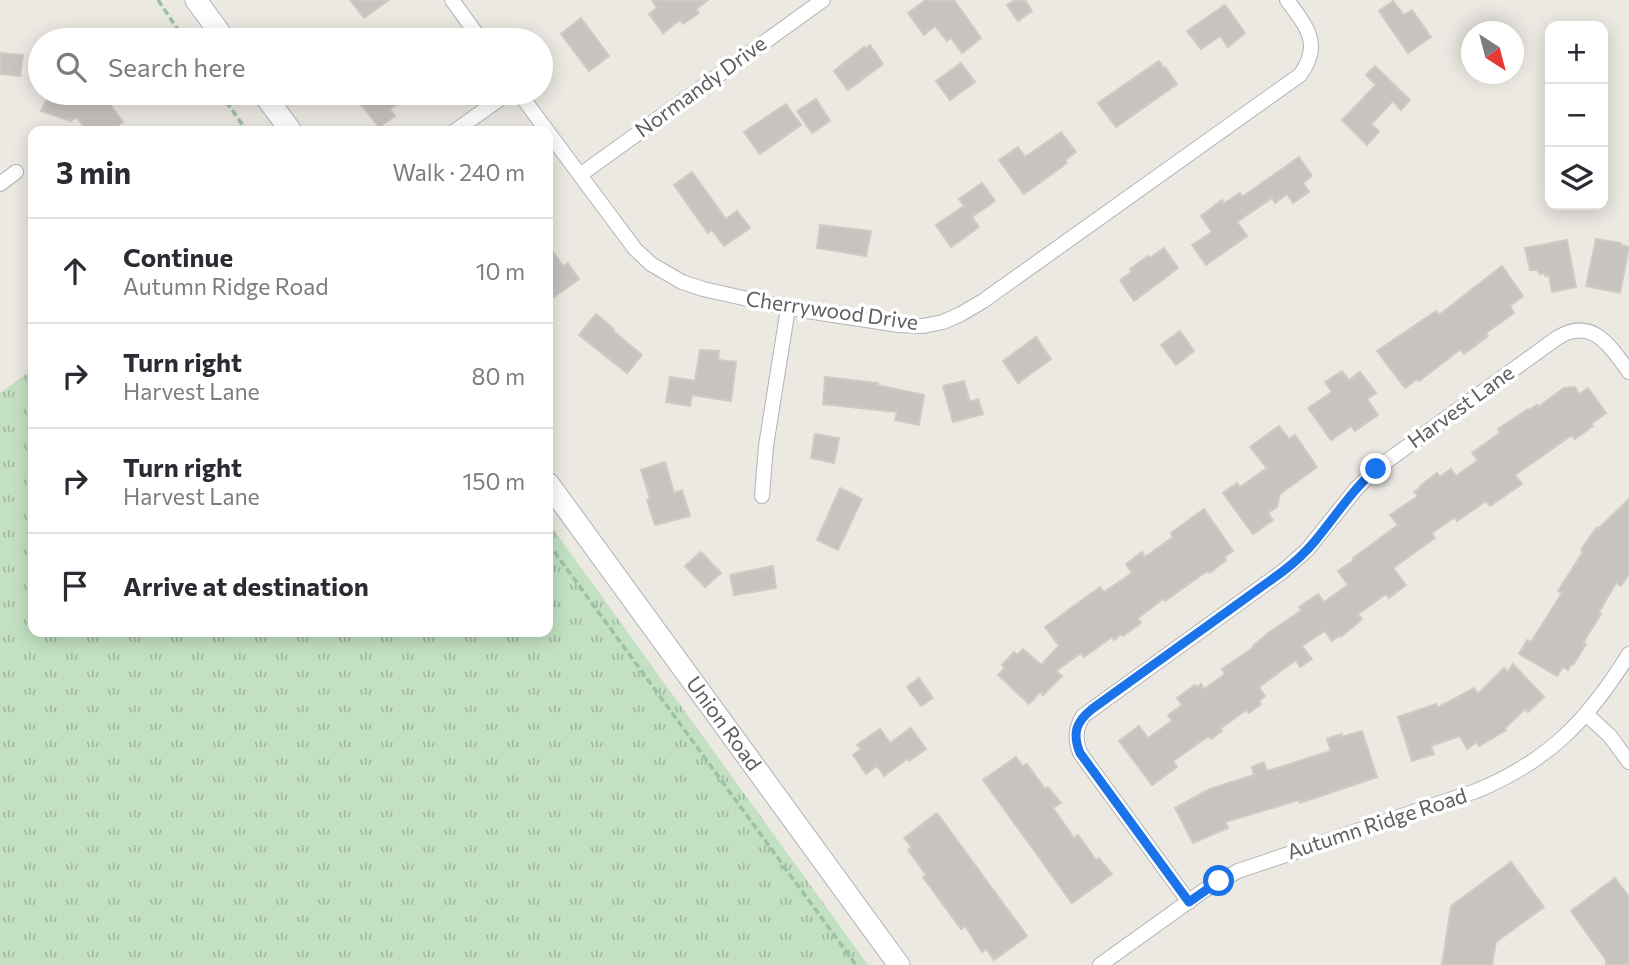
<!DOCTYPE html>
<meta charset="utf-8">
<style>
body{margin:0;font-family:Commissioner,sans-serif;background:#f7f7f7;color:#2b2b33}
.controls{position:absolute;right:21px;top:21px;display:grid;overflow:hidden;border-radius:14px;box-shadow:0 4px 18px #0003}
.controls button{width:63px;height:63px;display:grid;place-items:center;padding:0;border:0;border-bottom:2px solid #e1e1e2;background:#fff;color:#2b2b33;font:35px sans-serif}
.compass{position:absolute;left:1461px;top:21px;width:63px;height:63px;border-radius:50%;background:#fff;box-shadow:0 4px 18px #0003;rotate:144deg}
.stop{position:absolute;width:21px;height:21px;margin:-16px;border:5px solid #1a73e8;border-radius:50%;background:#fff}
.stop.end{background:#1a73e8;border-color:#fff;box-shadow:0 2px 7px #0008}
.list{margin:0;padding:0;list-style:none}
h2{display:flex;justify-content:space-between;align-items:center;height:91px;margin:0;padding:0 28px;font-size:30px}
h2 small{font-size:23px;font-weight:400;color:#7c7c81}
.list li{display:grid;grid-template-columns:46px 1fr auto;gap:21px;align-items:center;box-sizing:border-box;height:105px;padding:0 28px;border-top:2px solid #e1e1e2}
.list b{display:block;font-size:26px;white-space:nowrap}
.list p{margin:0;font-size:23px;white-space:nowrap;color:#7c7c81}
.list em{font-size:23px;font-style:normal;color:#7c7c81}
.icon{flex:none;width:38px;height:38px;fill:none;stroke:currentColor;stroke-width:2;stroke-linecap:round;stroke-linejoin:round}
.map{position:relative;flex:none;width:1629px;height:965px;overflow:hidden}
.search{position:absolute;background:#fff;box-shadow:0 4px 18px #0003;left:28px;top:28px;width:525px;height:77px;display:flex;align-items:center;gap:18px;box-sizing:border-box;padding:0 24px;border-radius:38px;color:#7c7c81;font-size:26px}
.panel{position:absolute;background:#fff;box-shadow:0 4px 18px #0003;left:28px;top:126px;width:525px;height:511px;border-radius:14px}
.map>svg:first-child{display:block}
</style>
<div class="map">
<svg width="1629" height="965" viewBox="0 0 1629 965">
<defs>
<pattern id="grass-tufts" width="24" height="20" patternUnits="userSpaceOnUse" patternTransform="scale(1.75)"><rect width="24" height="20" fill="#c3e1c2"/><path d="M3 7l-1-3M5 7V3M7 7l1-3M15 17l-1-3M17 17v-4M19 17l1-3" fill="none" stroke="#a1baa1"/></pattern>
</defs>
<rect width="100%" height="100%" fill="#ece9e3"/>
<!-- grass -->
<path fill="url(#grass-tufts)" d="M33,369V632H548V522L868,965H0V393Z"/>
<!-- building -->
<g fill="#c7c4c0" stroke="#d0cbc2" stroke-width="2">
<path d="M350,0H389L364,18Z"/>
<path d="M652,0H708L696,9L699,13L683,24L680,20L663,33L649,14L657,8Z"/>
<path d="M926,0H954L981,38L962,53L951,38L947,41L935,26L924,35L908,13Z"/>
<path d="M1015,0H1025L1032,11L1018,21L1007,5Z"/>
<path d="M1393,1L1404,15L1412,10L1431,37L1408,53L1379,11Z"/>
<path d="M1225,5L1245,33L1228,47L1220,36L1201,49L1187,31Z"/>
<path d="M581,18L609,56L589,71L561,34Z"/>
<path d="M870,45L883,64L848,90L834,71L864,47L865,49Z"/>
<path d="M0,53L23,55L20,76L0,74Z"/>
<path d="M1159,61L1164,68L1165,67L1177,84L1116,127L1098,103Z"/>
<path d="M961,63L975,82L950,100L936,81Z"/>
<path d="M1375,66L1410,100L1401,110L1393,101L1371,124L1379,131L1367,145L1342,120L1376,85L1366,75Z"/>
<path d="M50,93H101L123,122L111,131H88L76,117L71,121L41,111Z"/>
<path d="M352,93H413L390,109L395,116L379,127Z"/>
<path d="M816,99L830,121L812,133L797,111Z"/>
<path d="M786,104L801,125L760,154L744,132Z"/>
<path d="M1061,132L1076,152L1065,160L1067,163L1024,194L999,160L1018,147L1025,157Z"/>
<path d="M1299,157L1312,176L1303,183L1309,192L1293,203L1287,194L1275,203L1272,198L1237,222L1247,236L1206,265L1192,245L1212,232L1201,216L1222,200L1224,203L1240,193L1242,197Z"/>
<path d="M692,172L726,219L737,211L750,228L724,246L712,230L708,233L674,185Z"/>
<path d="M982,183L995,201L972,217L979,227L951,247L936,225L964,206L959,199Z"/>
<path d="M820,225L871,231L866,256L817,248Z"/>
<path d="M1596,239L1621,243V245L1629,247L1620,293L1586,286Z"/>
<path d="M1567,240L1576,287L1552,292L1549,275L1545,276L1544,273L1540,274L1537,270H1530L1525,248Z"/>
<path d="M548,245L563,266L568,263L579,279L554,297L548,288Z"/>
<path d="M1164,248L1178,268L1134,301L1120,280L1132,272L1130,269L1148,256L1150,258Z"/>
<path d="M1502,266L1523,296L1510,306L1514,313L1486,333L1488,336L1464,354L1461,349L1419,381L1417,379L1405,388L1377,351L1436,311L1439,315Z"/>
<path d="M596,314L614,329L613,331L642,355L627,373L579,335Z"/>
<path d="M1180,331L1194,351L1176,365L1161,345Z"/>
<path d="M1036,337L1051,359L1018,383L1003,361Z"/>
<path d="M700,350L719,351L718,360L736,362L731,401L692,395L690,406L666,402L670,377L695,381Z"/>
<path d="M1342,371L1349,380L1360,372L1376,393L1367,399L1378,415L1355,431L1351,426L1331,440L1308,408L1332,392L1325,382Z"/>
<path d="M825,377L878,383L877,385L924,395L919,425L895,420L897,412L823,404Z"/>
<path d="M964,381L970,402L978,399L983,414L953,422L943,386Z"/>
<path d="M1575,387L1579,394L1588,388L1606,413L1591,424L1593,426L1575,439L1572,435L1515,475L1522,484L1490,506L1486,501L1457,521L1455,517L1432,533L1435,538L1393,568L1406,585L1389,598L1386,594L1358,614L1362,619L1341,637L1340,635L1332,641L1325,631L1302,646L1312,659L1300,667L1296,660L1259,687L1265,696L1259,701L1261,704L1249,713L1246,710L1220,729L1222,731L1211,739L1209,736L1173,761L1177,767L1152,785L1119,741L1139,726L1148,738L1172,721L1168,715L1182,705L1177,698L1195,685L1197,687L1201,684L1204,689L1225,674L1222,669L1254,647L1253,646L1267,634L1302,610L1299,607L1318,594L1324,602L1348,585L1338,571L1354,560L1353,558L1398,525L1390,515L1418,496L1414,492L1421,487L1420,486L1437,473L1440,477L1451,469L1456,476L1478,460L1472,453L1500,433L1498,429L1528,409L1529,410L1537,405L1538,407L1564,388Z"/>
<path d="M1279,426L1289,439L1295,435L1317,467L1280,494L1277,507L1268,513L1273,520L1253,534L1223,493L1237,483L1240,487L1267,468L1250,447Z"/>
<path d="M815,434L839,438L834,463L811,458Z"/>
<path d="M665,462L674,493L682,490L690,516L655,525L647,500L650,499L641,470Z"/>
<path d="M840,488L862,499L838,550L817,540Z"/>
<path d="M1629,499V574L1621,586L1616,583L1599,612L1601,614L1583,643L1586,644L1573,665L1571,664L1568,670L1563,667L1557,676L1519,654L1527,640L1531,642L1562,593L1558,591L1583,552L1581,550L1597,527L1599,528Z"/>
<path d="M1204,509L1233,551L1224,557L1226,560L1210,573L1208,571L1200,576L1165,601L1163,599L1138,618L1141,623L1123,636L1121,634L1114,640L1112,637L1084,657L1081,653L1056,671L1062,676L1043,695L1040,692L1029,704L998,675L1005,668L1002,665L1014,652L1017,655L1023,649L1041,665L1059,646L1045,627L1100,587L1104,592L1132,573L1126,564L1142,552L1145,557L1173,537L1171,533Z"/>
<path d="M701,552L721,573L705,587L685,566Z"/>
<path d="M773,566L776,588L734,595L730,575Z"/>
<path d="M1513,664L1544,697L1528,712L1525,709L1505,728L1506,730L1479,746L1477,742L1467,749L1460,736L1431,746L1434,754L1412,761L1398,717L1436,704L1437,708L1474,688L1478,694L1504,668L1508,672Z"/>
<path d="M919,678L933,698L921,706L907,687Z"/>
<path d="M911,728L926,749L909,761L907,759L884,776L877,766L866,774L853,755L861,749L857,745L880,729L890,743Z"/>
<path d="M1362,731L1377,777L1300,803L1299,800L1225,822L1228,828L1193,843L1175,808L1210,789L1254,775L1252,767L1264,762L1267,771L1331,751L1327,739L1342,734V737Z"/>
<path d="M1016,757L1022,766L1027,764L1045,789L1048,787L1061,803L1053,808L1074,838L1078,835L1096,860L1099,858L1112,874L1072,903L983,780Z"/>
<path d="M937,813L1027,936L994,960L986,949L982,952L965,926L961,929L923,877L926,875L908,850L912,847L904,838Z"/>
<path d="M1511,862L1544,907L1496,942L1492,965H1442L1451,906Z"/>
<path d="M1615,878L1629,897V965H1606V960L1571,911Z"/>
</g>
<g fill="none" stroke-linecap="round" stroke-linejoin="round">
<!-- street casing -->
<g stroke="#b0b3b7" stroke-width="16">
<g id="street">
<path d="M452,0L481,40"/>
<path d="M519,93L635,249L651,264L682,282L703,289L788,308L899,325L923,326L943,322L961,314L983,301L1300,75C1323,44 1306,26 1287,0"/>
<path d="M455,131L508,93"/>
<path d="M580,175L823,0"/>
<path d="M0,184L16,172"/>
<path d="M762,496L766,446L788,308"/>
<path d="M1586,714L1610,736L1629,762"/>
<path d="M1189,902L1080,753C1075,739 1075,729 1083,716L1282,572L1307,550L1356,489L1376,469L1557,338C1592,316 1610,346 1629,372"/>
<path d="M1100,965L1206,889L1238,871L1476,791C1549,761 1588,720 1629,654"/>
</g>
</g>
<!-- secondary casing -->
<g stroke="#afb2b6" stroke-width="23">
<g id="secondary">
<path d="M196,0L225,40"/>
<path d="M263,93L291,131"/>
<path id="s1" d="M548,483L899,965"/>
</g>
</g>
<!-- path -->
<g stroke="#9cc1a5" stroke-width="3.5" stroke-dasharray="7 3.5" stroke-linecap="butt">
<path d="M158,0L185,40"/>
<path d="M220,93L247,131"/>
<path d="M548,543L856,965"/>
</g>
<!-- street -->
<use href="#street" stroke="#fff" stroke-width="14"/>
<!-- secondary -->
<use href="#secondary" stroke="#fff" stroke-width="21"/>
</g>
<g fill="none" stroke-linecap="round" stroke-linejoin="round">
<!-- route -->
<path stroke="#1a73e8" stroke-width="9" d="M1219,881L1189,902L1080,753C1072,733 1076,722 1092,709L1282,572C1294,563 1305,553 1315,541C1335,517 1352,490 1376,469"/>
</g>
<g text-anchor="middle" stroke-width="7" stroke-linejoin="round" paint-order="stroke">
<!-- street labels -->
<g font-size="21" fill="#5b5e62" stroke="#fff">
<text transform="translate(701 87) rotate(-36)" y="7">Normandy Drive</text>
<text transform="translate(832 311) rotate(8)" y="7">Cherrywood Drive</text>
<text transform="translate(1461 407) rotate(-36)" y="7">Harvest Lane</text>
<text dy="7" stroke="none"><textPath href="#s1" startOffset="298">Union Road</textPath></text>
<text transform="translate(1377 824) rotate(-18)" y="7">Autumn Ridge Road</text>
</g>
</g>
</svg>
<div class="controls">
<button>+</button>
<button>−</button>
<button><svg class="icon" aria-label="layers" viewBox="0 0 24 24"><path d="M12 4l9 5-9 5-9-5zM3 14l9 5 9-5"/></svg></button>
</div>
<svg class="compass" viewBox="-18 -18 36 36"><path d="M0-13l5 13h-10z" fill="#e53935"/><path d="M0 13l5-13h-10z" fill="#7c7c81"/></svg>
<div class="stop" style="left:1219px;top:881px"></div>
<div class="stop end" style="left:1376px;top:469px"></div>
<div class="search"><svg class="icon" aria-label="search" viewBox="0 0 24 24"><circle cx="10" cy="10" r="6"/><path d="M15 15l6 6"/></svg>Search here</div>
<section class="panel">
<h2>3 min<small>Walk · 240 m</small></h2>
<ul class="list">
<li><svg class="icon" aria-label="ahead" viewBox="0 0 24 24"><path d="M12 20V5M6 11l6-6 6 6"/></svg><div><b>Continue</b><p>Autumn Ridge Road</p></div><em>10 m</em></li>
<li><svg class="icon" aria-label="right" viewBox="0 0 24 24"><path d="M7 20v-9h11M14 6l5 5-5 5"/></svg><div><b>Turn right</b><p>Harvest Lane</p></div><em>80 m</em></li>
<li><svg class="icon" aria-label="right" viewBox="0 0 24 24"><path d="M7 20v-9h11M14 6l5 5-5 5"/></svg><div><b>Turn right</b><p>Harvest Lane</p></div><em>150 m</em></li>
<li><svg class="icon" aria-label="arrive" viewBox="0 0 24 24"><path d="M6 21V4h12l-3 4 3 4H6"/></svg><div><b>Arrive at destination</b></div></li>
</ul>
</section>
</div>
